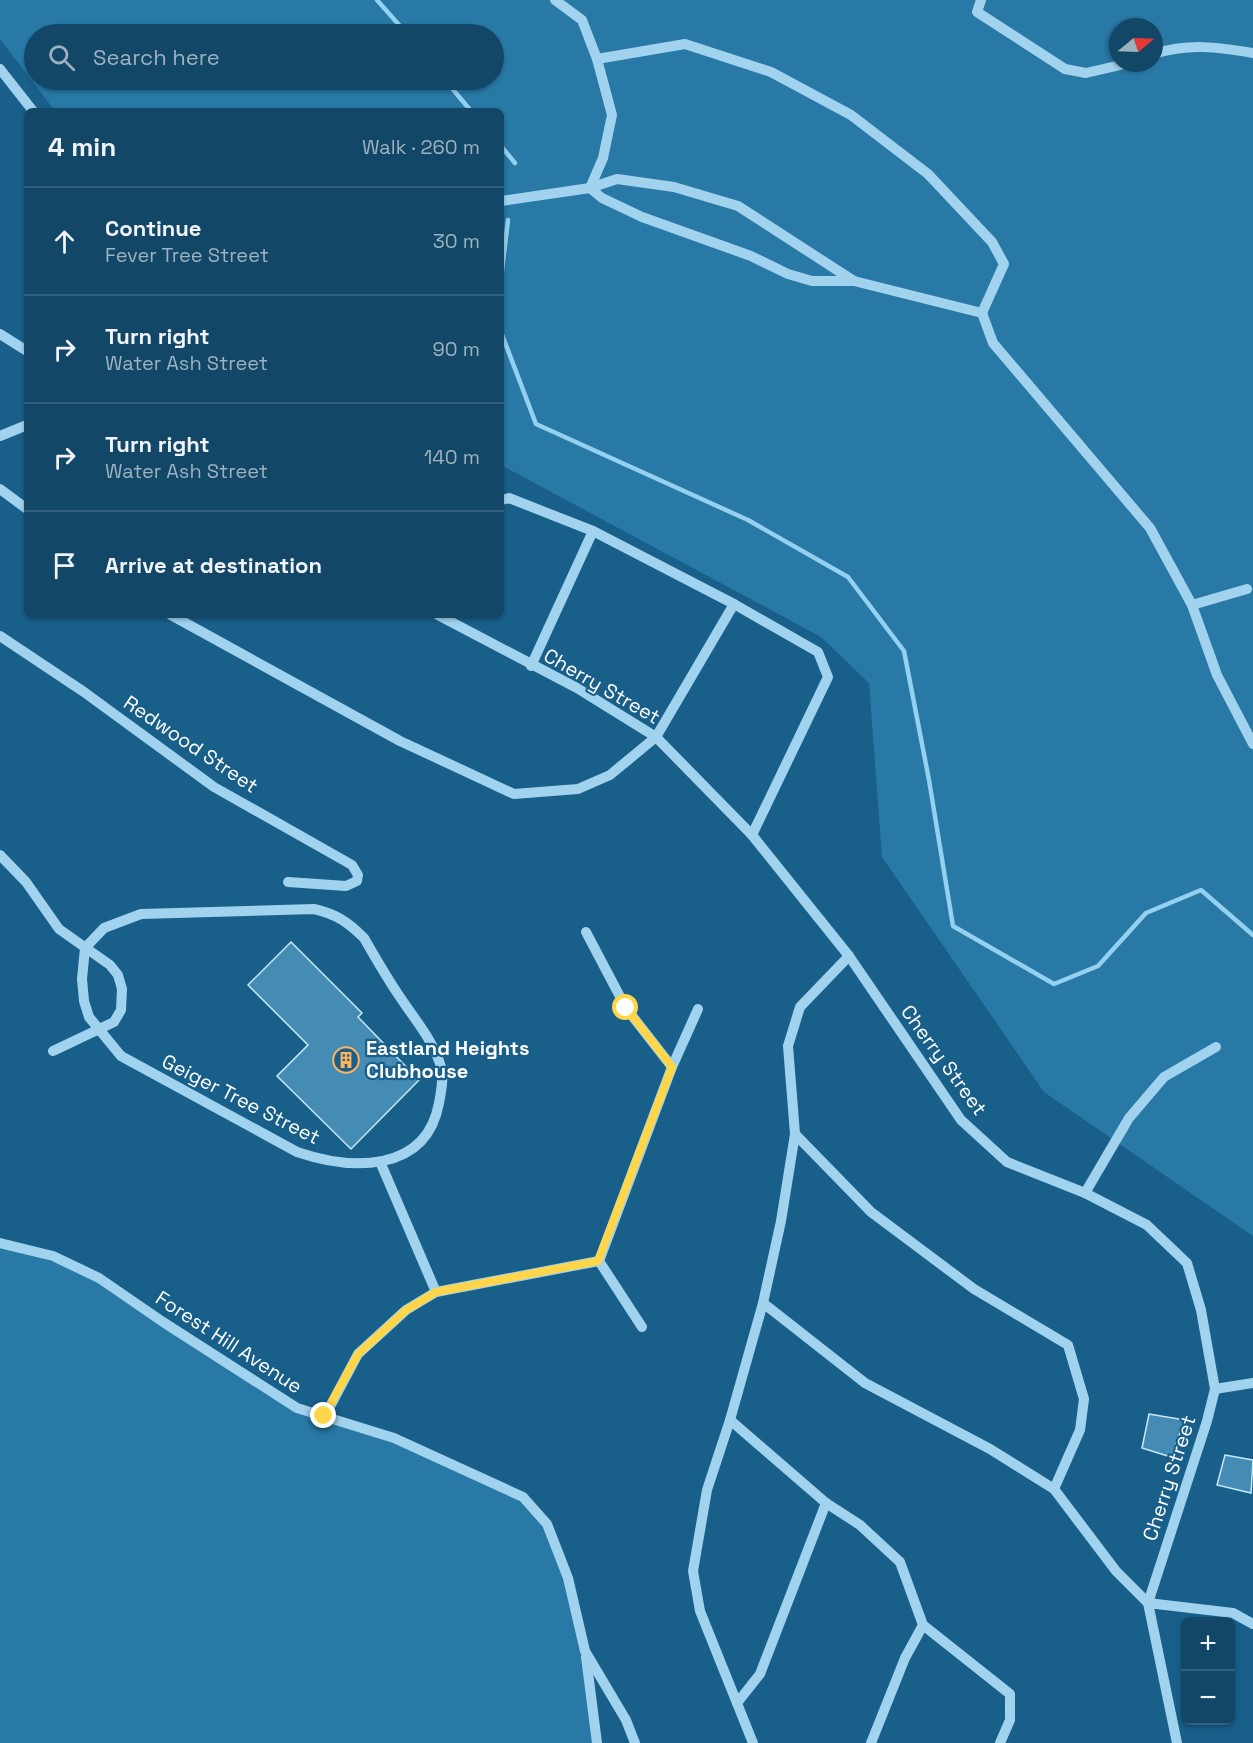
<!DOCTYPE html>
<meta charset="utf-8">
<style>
body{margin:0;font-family:"Space Grotesk",sans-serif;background:#1f5171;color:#f1f3f6}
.controls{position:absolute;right:18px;bottom:18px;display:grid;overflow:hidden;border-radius:9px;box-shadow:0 2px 4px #0004}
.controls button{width:54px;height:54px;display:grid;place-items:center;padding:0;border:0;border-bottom:2px solid #315f7c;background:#124768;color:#f1f3f6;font:30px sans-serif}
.compass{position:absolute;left:1109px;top:18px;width:54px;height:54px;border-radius:50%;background:#124768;box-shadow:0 2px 4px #0004;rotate:71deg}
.stop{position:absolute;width:18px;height:18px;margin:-14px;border:4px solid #ffd54a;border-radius:50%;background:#fff}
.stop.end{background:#ffd54a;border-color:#fff;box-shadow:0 2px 6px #0008}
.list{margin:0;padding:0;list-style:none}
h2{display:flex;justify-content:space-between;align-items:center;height:78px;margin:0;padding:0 24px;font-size:26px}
h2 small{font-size:20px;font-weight:400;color:#9cb2c0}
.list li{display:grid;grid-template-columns:39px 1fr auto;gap:18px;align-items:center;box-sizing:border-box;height:108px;padding:0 24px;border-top:2px solid #315f7c}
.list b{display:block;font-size:22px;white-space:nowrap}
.list p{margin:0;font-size:20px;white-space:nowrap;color:#9cb2c0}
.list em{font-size:20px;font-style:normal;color:#9cb2c0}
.icon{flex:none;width:33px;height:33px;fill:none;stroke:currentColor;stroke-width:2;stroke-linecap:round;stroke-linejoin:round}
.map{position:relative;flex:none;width:1253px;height:1743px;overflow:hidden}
.search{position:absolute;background:#124768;box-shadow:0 2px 4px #0004;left:24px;top:24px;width:480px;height:66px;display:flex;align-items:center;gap:15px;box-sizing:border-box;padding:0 21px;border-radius:33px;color:#9cb2c0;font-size:22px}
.panel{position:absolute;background:#124768;box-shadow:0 2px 4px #0004;left:24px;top:108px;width:480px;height:510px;border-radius:9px}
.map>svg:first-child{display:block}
</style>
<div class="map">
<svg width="1253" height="1743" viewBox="0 0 1253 1743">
<rect width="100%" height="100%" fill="#185f8a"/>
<!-- green -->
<g fill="#2879a6" fill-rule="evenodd">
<path d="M0,0H1253V1236L1044,1092L882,857L869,683L821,637L501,465V111H55L0,39ZM1118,27H1154V63H1118ZM34,34H494V80H34Z"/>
<path d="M0,1243L99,1278L297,1408L394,1438L523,1497L547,1524L568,1578L597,1743H0Z"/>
</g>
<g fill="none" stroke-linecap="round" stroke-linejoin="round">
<!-- stream -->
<g stroke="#94d0f0" stroke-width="4.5">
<path d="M377,0L407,34"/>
<path d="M445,80L471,111"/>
<path d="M501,146L515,163"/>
<path d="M501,279L508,220"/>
<path d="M501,332L536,424L748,520L848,577L904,651L929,780L953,926L1054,984L1098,966L1146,913L1201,890L1253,935"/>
</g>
</g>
<!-- building -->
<g fill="#458cb4" stroke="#c7e8fa" stroke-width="1.5">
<path d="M291,942L362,1013L358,1017L419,1080L351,1149L277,1076L308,1045L248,985Z"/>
<path d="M1149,1414L1185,1420L1171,1457L1142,1448Z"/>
<path d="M1225,1455L1253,1460L1251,1493L1217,1485Z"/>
</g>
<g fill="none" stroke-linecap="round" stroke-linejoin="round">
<!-- minor -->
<g stroke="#a1d2ee" stroke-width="10">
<path d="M555,0L582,20L597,59L612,115L603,158L590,188"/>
<path d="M981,0L977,12L1065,69L1086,73L1129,63"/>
<path d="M1154,54C1188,43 1218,47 1253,53"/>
<path d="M597,59L685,44L771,72L851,115L928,174L992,242L1004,264L982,313"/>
<path d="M0,69L33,111"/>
<path d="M590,188L602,198L642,217L751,256L788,274L812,281H854L982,313L993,343L1150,528L1192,605L1217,675L1253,744"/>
<path d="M501,201L590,188L617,179L674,187L738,206L854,281"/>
<path d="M0,334L27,351"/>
<path d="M0,436L27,425"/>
<path d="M0,489L27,509"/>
<path d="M501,500L509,498L593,531L734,604L818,652L828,677L752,835"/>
<path d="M1192,605L1247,589"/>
<path d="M171,615L400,741L514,794L578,789L610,775L656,737L734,604"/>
<path d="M438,615L577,688L656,737L752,835L849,956L961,1120L1007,1162L1085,1193L1147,1225L1187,1263L1201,1310L1215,1389L1207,1421L1148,1603L1177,1743"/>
<path d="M0,636L84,692L214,787L352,865L358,875L357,881L346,886L288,882"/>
<path d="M531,666L593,531"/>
<path d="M0,855L26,882L59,929L110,965L118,975L122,989L121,1010L114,1022L53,1051"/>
<path d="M314,909C336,914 348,922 364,938C376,959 388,980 402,1000C416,1021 434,1042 441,1067C444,1079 441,1092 439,1103C426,1174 350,1170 297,1152L121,1056L89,1017L84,1001L82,979L85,948L104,928L141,914Z"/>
<path d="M586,932L626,1008L672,1067"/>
<path d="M795,1134L871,1212L974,1289L1068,1345L1084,1399L1080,1430L1054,1489"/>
<path d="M381,1164L436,1292"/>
<path d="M1085,1193L1129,1118L1164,1077L1216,1047"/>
<path d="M0,1243L53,1256L99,1278L163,1322L297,1408L394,1438L523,1497L547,1524L568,1578L585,1651L626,1720L635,1743"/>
<path d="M599,1261L672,1067L698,1009"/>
<path d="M599,1261L642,1327"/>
<path d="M763,1303L865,1383L990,1449L1054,1489L1116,1571L1148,1603L1233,1613L1253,1624"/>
<path d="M1215,1389L1253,1383"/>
<path d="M325,1416L358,1354L406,1310L436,1292L599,1261"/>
<path d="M730,1420L826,1503L860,1525L900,1562L923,1625L905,1658L871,1743"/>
<path d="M923,1625L1010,1694V1720L1000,1743"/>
<path d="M586,1657L597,1743"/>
<path d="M737,1703L760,1674L826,1503"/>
<path d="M753,1743L700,1611L693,1571L707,1490L730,1420L763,1303L781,1221L795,1134L788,1046L800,1007L849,956"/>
</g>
</g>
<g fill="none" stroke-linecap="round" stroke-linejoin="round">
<!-- route -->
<path stroke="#ffd54a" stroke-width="8" d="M324,1416L358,1354L406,1310L436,1292L598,1261L672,1067L626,1008"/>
</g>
<!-- icons -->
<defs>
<g id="building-ring" transform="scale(1.35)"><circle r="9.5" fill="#185f8a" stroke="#ffb25e" stroke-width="1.5"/><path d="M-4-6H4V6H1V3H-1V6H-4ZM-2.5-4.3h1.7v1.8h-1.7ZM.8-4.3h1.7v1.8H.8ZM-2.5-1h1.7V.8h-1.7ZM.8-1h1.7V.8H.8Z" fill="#ffb25e"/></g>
</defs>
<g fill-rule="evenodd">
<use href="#building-ring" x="346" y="1060"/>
</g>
<g text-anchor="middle" stroke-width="4.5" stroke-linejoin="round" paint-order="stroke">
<!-- street labels -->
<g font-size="20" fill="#fff" stroke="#185f8a">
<text transform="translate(602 686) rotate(30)" y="7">Cherry Street</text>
<text transform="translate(191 744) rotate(34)" y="7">Redwood Street</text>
<text transform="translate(944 1060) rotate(54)" y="7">Cherry Street</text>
<text transform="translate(241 1099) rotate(27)" y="7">Geiger Tree Street</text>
<text transform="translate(229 1342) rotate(33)" y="7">Forest Hill Avenue</text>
<text transform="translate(1169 1478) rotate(-72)" y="7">Cherry Street</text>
</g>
<!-- poi labels -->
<g font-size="20" font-weight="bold" fill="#fff" stroke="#185f8a" text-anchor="start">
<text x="366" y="1055">Eastland Heights<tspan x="366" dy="23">Clubhouse</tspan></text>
</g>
</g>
</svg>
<div class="controls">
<button>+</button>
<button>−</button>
</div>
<svg class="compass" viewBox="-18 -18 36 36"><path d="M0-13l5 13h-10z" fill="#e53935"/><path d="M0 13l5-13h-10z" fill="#9cb2c0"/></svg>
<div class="stop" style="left:626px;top:1008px"></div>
<div class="stop end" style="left:324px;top:1416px"></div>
<div class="search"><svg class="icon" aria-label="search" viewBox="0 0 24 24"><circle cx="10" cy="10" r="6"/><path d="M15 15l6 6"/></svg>Search here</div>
<section class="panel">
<h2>4 min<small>Walk · 260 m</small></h2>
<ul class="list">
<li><svg class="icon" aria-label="ahead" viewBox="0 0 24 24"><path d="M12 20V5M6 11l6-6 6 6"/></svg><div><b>Continue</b><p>Fever Tree Street</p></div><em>30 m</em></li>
<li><svg class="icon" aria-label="right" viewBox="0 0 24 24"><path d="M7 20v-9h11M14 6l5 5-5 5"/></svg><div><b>Turn right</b><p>Water Ash Street</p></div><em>90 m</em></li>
<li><svg class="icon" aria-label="right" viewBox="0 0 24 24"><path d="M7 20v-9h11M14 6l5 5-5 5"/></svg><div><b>Turn right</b><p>Water Ash Street</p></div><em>140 m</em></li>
<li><svg class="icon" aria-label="arrive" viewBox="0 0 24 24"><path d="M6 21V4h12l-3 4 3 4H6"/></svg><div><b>Arrive at destination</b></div></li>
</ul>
</section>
</div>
